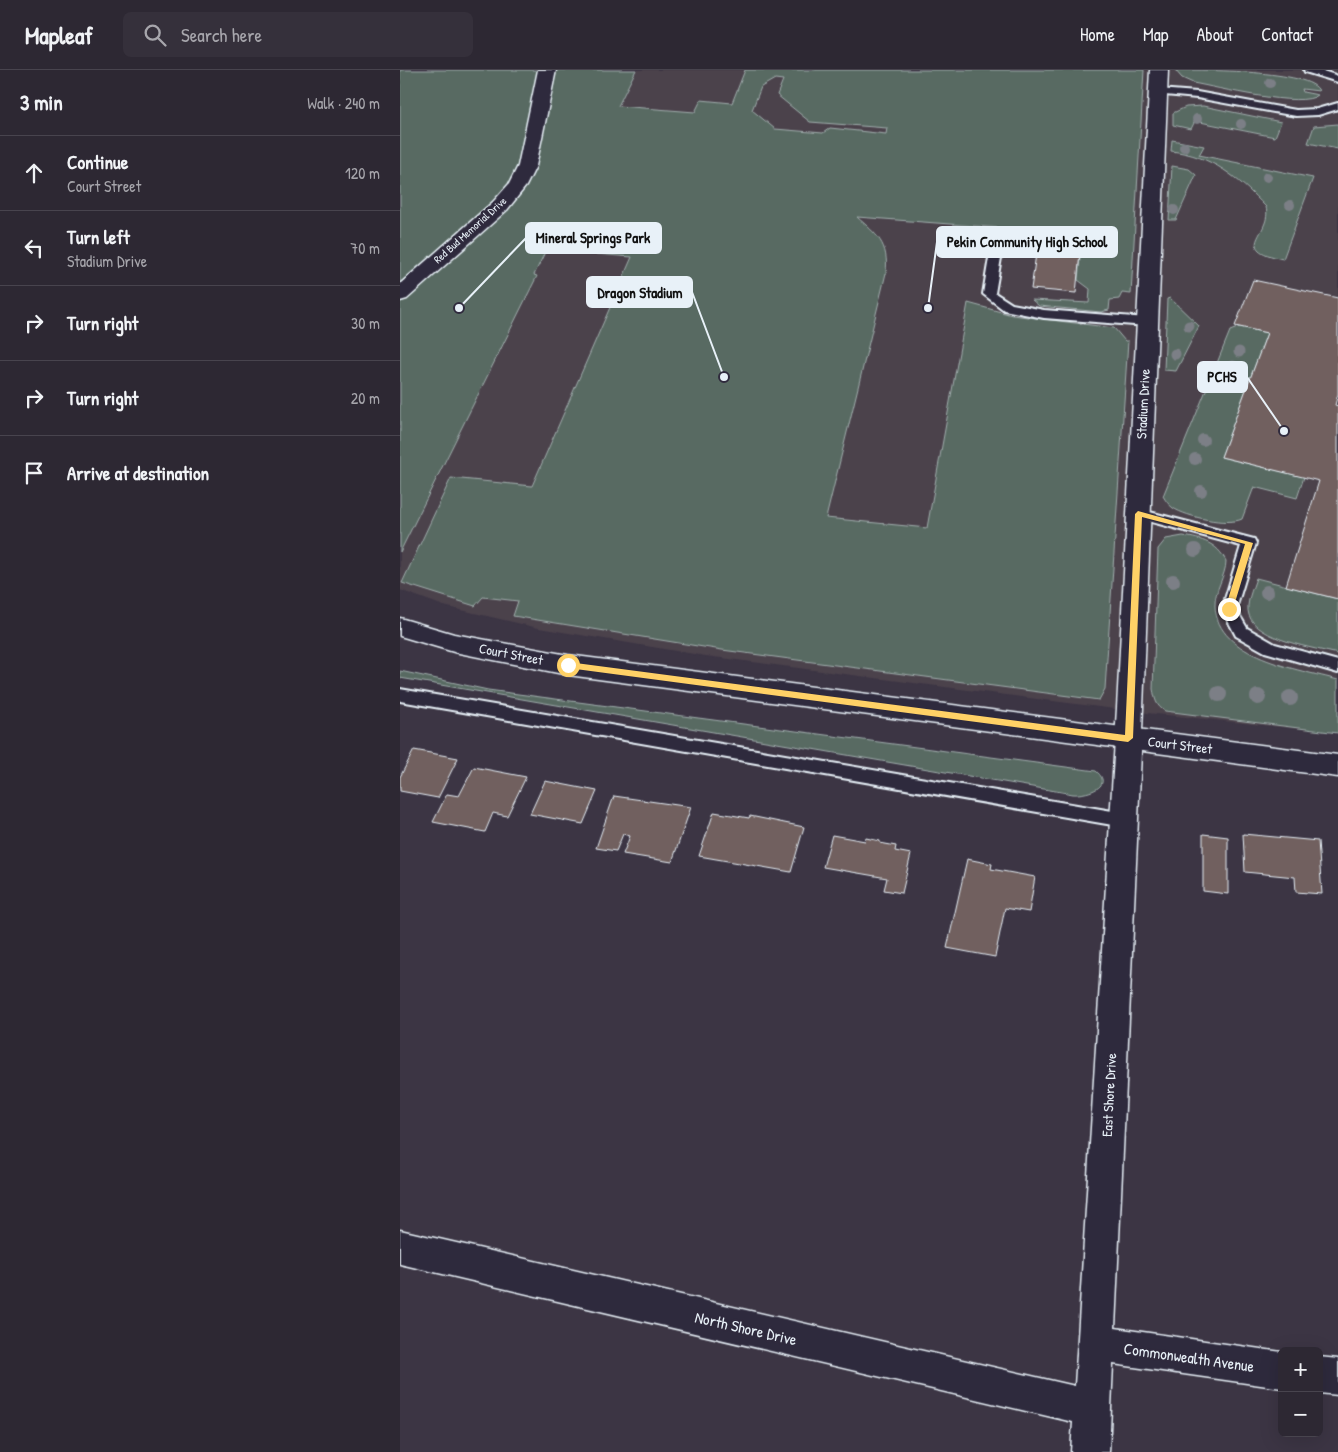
<!DOCTYPE html>
<meta charset="utf-8">
<style>
body{margin:0;font-family:"Patrick Hand",sans-serif;background:#35303b;color:#f1f3f6}
.controls{position:absolute;right:15px;bottom:15px;display:grid;overflow:hidden;border-radius:8px;box-shadow:0 5px 20px #0002}
.controls button{width:45px;height:45px;display:grid;place-items:center;padding:0;border:0;border-bottom:1px solid #48444e;background:#2d2833;color:#f1f3f6;font:25px sans-serif}
.stop{position:absolute;width:15px;height:15px;margin:-11px;border:4px solid #ffd166;border-radius:50%;background:#fff}
.stop.end{background:#ffd166;border-color:#fff;box-shadow:0 1px 5px #0008}
.list{margin:0;padding:0;list-style:none}
h2{display:flex;justify-content:space-between;align-items:center;height:65px;margin:0;padding:0 20px;font-size:21px}
h2 small{font-size:16px;font-weight:400;color:#a7a6ac}
.list li{display:grid;grid-template-columns:32px 1fr auto;gap:15px;align-items:center;box-sizing:border-box;height:75px;padding:0 20px;border-top:1px solid #48444e}
.list b{display:block;font-size:19px;white-space:nowrap}
.list p{margin:0;font-size:16px;white-space:nowrap;color:#a7a6ac}
.list em{font-size:16px;font-style:normal;color:#a7a6ac}
.icon{flex:none;width:28px;height:28px;fill:none;stroke:currentColor;stroke-width:2;stroke-linecap:round;stroke-linejoin:round}
.map{position:relative;flex:none;width:938px;height:1382px;overflow:hidden}
header{display:flex;align-items:center;gap:30px;box-sizing:border-box;height:70px;padding:0 25px;background:#2d2833;border-bottom:1px solid #48444e}
header strong{font-size:24px}
nav{display:flex;gap:28px;margin-inline-start:auto;font-size:18px}
.search{width:350px;height:45px;background:#35303b;display:flex;align-items:center;gap:12px;box-sizing:border-box;padding:0 18px;border-radius:8px;color:#a7a6ac;font-size:19px}
main{display:flex}
aside{flex:1;background:#2d2833}
.map>svg:first-child{display:block}
</style>
<header>
<strong>Mapleaf</strong>
<div class="search"><svg class="icon" aria-label="search" viewBox="0 0 24 24"><circle cx="10" cy="10" r="6"/><path d="M15 15l6 6"/></svg>Search here</div>
<nav><a>Home</a><a>Map</a><a>About</a><a>Contact</a></nav>
</header>
<main>
<aside>
<h2>3 min<small>Walk · 240 m</small></h2>
<ul class="list">
<li><svg class="icon" aria-label="ahead" viewBox="0 0 24 24"><path d="M12 20V5M6 11l6-6 6 6"/></svg><div><b>Continue</b><p>Court Street</p></div><em>120 m</em></li>
<li><svg class="icon" aria-label="left" viewBox="0 0 24 24"><path d="M17 20v-9H6M10 6l-5 5 5 5"/></svg><div><b>Turn left</b><p>Stadium Drive</p></div><em>70 m</em></li>
<li><svg class="icon" aria-label="right" viewBox="0 0 24 24"><path d="M7 20v-9h11M14 6l5 5-5 5"/></svg><div><b>Turn right</b></div><em>30 m</em></li>
<li><svg class="icon" aria-label="right" viewBox="0 0 24 24"><path d="M7 20v-9h11M14 6l5 5-5 5"/></svg><div><b>Turn right</b></div><em>20 m</em></li>
<li><svg class="icon" aria-label="arrive" viewBox="0 0 24 24"><path d="M6 21V4h12l-3 4 3 4H6"/></svg><div><b>Arrive at destination</b></div></li>
</ul>
</aside>
<div class="map">
<svg width="938" height="1382" viewBox="0 0 938 1382">
<rect width="100%" height="100%" fill="#3c3544"/>
<filter id="ink" filterUnits="userSpaceOnUse"><feTurbulence type="fractalNoise" baseFrequency=".02" numOctaves="2"/><feDisplacementMap in="SourceGraphic" scale="10" xChannelSelector="R" yChannelSelector="G"/><feConvolveMatrix kernelMatrix="1 2 1 2 8 2 1 2 1" color-interpolation-filters="sRGB"/></filter>
<g filter="url(#ink)">
<!-- built -->
<path fill="#4c424c" d="M236,0H938V663L738,642L306,586L139,558L44,536L0,520V476Z"/>
<!-- green -->
<g fill="#596a62" stroke="#a0aead" fill-rule="evenodd">
<path d="M0,0H236L218,36L295,42L301,30L332,33L345,0H744L731,224L722,223L719,229L710,230L709,240L701,242L639,236L632,230L689,233L690,219L678,210L682,164L457,147C477,165 489,173 486,203L426,448L527,458L568,233L612,245L714,258L725,271H728L705,619L699,630L322,580L113,546L118,531L83,527L75,536L2,513L51,408L132,416L232,187L146,180L134,205L137,206L0,482ZM375,9L383,10L377,25L410,52L487,58L486,64L430,58L423,63L375,59L352,40L361,17Z"/>
<path d="M775,0C800,0 912,0 919,21L902,19L903,22L918,25C903,39 815,17 793,13L782,8Z"/>
<path d="M803,36L881,52L875,67L795,51L791,59L773,55V43L786,37Z"/>
<path d="M938,54V79L908,73L914,56Z"/>
<path d="M772,70L804,76L799,85L913,108L883,189C830,178 873,164 866,137C837,107 813,86 771,81Z"/>
<path d="M772,96L789,99L796,105L776,150H769Z"/>
<path d="M770,228L799,256L776,301L764,300L767,229Z"/>
<path d="M840,257L867,263L821,387L904,407L897,428L854,417L842,449C827,456 787,447 773,438C768,434 766,431 763,426L830,261Z"/>
<path d="M783,466C802,469 817,473 826,491C826,506 814,520 815,536C817,588 898,599 938,610V663L765,641C756,636 755,629 753,619L758,479L766,469Z"/>
<path d="M856,508L938,529V584C915,578 857,570 849,545C845,534 853,518 856,508Z"/>
<path d="M0,601L88,620L696,701C715,717 686,725 673,724L0,608Z"/>
</g>
<!-- building -->
<g fill="#71605e" stroke="#e8f1f8">
<path d="M665,163L682,164L676,223L631,219L638,170L664,172Z"/>
<path d="M853,210L938,228V324L935,335L938,336V529L886,516L919,411L821,387L867,263L835,256Z"/>
<path d="M14,680L58,688L38,728L0,721V707Z"/>
<path d="M74,697L126,707L107,746L93,743L85,762L33,752L47,724L59,726Z"/>
<path d="M145,711L197,721L183,754L130,744Z"/>
<path d="M214,726L291,737L272,792L223,784L230,766L223,764L216,781L196,778Z"/>
<path d="M314,742L349,748L350,746L404,757L391,802L299,786Z"/>
<path d="M803,764L828,767V824L803,821Z"/>
<path d="M843,764L918,771L922,824L896,822L895,807L845,802Z"/>
<path d="M432,765L465,771L466,768L480,771V773L496,776L495,781L511,784L502,823L484,820L487,808L423,797Z"/>
<path d="M567,789L592,794L591,799L635,807L629,842L605,838L595,887L547,878Z"/>
</g>
<g fill="none" stroke-linecap="round" stroke-linejoin="round">
<!-- service casing -->
<g stroke="#e8f1f8" stroke-width="4">
<g id="service">
<path d="M904,0H920L938,6V12L905,2Z"/>
<path d="M758,19L797,22L896,40L917,39L938,33V39L918,45L896,46L797,28L754,24L753,22L754,20Z"/>
<path d="M597,172L603,176L595,223L612,234L644,240L747,248L753,252L747,256L644,248L604,240L583,224L591,176Z"/>
<path d="M738,439L854,469L856,473L836,539L847,558L875,574L938,591V603L865,582L836,566L822,539L841,476L733,447L731,444L733,441Z"/>
<path d="M0,619L724,743L730,745L732,750L730,755L724,757L0,631Z"/>
</g>
</g>
<!-- minor casing -->
<g stroke="#e8f1f8" stroke-width="3">
<g id="minor">
<path d="M138,0H156L136,96L126,116L107,140L7,229L0,231V214L93,132L109,114L118,96Z"/>
<path d="M750,0H768L743,638L715,1258L882,1282V1318L713,1294L709,1382H671L673,1352L0,1194V1160L675,1316L717,638Z"/>
<path d="M919,1287L938,1289V1325L919,1323Z"/>
</g>
</g>
<!-- primary casing -->
<g stroke="#e8f1f8" stroke-width="3">
<path id="primary" d="M0,548L54,564L168,585L938,685V707L168,605L54,582L0,566Z"/>
</g>
<!-- service -->
<use href="#service" fill="#2f2a3d" fill-rule="evenodd"/>
<!-- minor -->
<use href="#minor" fill="#2f2a3d" fill-rule="evenodd"/>
<!-- primary -->
<use href="#primary" fill="#2f2a3d" fill-rule="evenodd"/>
</g>
<!-- trees -->
<g fill="#7b7f86">
<circle cx="870" cy="13" r="5"/>
<circle cx="797" cy="49" r="5"/>
<circle cx="841" cy="54" r="5"/>
<circle cx="784" cy="77" r="5"/>
<circle cx="867" cy="107" r="5"/>
<circle cx="890" cy="135" r="5"/>
<circle cx="774" cy="140" r="5"/>
<circle cx="789" cy="256" r="5.5"/>
<circle cx="839" cy="282" r="5.5"/>
<circle cx="775" cy="284" r="5.5"/>
<circle cx="833" cy="296" r="5.5"/>
<circle cx="803" cy="370" r="6"/>
<circle cx="795" cy="389" r="6"/>
<circle cx="801" cy="421" r="6"/>
<circle cx="795" cy="480" r="7"/>
<circle cx="773" cy="511" r="7"/>
<circle cx="867" cy="522" r="7"/>
<circle cx="819" cy="624" r="8"/>
<circle cx="858" cy="627" r="8"/>
<circle cx="890" cy="628" r="8"/>
</g>
</g>
<!-- route -->
<path fill="#ffd166" d="M738,441L853,473L833,539L829,542L825,539L845,474L742,447L733,668L728,672L168,598L165,595L168,592L725,665L735,444Z"/>
<g text-anchor="middle" stroke-width="4.5" stroke-linejoin="round" paint-order="stroke">
<!-- far-street labels -->
<g font-size="11" fill="#e8f1f8" stroke="#2f2a3d">
<text transform="translate(70 160) rotate(-42)" y="4">Red Bud Memorial Drive</text>
</g>
<!-- street labels -->
<g font-size="14" fill="#e8f1f8" stroke="#2f2a3d">
<text transform="translate(743 334) rotate(-87)" y="5">Stadium Drive</text>
<text transform="translate(111 584) rotate(11)" y="5">Court Street</text>
<text transform="translate(780 675) rotate(7)" y="5">Court Street</text>
<text transform="translate(709 1025) rotate(-87)" y="5">East Shore Drive</text>
</g>
<!-- near-street labels -->
<g font-size="16" fill="#e8f1f8" stroke="#2f2a3d">
<text transform="translate(346 1258) rotate(13)" y="6">North Shore Drive</text>
<text transform="translate(789 1287) rotate(8)" y="6">Commonwealth Avenue</text>
</g>
</g>
<!-- callouts -->
<path fill="none" stroke="#e8f1f8" stroke-width="2" d="M59 238L126 168M528 238L537 172M324 307L292 222M884 361L847 307"/>
<g fill="#e8f1f8" stroke="#2f2a3d" stroke-width="2">
<circle cx="59" cy="238" r="5"/>
<circle cx="528" cy="238" r="5"/>
<circle cx="324" cy="307" r="5"/>
<circle cx="884" cy="361" r="5"/>
</g>
<g fill="#e8f1f8" stroke="#e8f1f8" stroke-width="2">
<rect x="126" y="153" width="135" height="30" rx="5"/>
<rect x="537" y="157" width="180" height="30" rx="5"/>
<rect x="187" y="207" width="105" height="30" rx="5"/>
<rect x="798" y="292" width="49" height="30" rx="5"/>
</g>
<g font-size="15" text-anchor="middle" font-weight="bold" fill="#111">
<text x="193" y="173">Mineral Springs Park</text>
<text x="627" y="177">Pekin Community High School</text>
<text x="240" y="228">Dragon Stadium</text>
<text x="822" y="312">PCHS</text>
</g>
</svg>
<div class="controls">
<button>+</button>
<button>−</button>
</div>
<div class="stop" style="left:168px;top:595px"></div>
<div class="stop end" style="left:829px;top:539px"></div>
</div>
</main>
